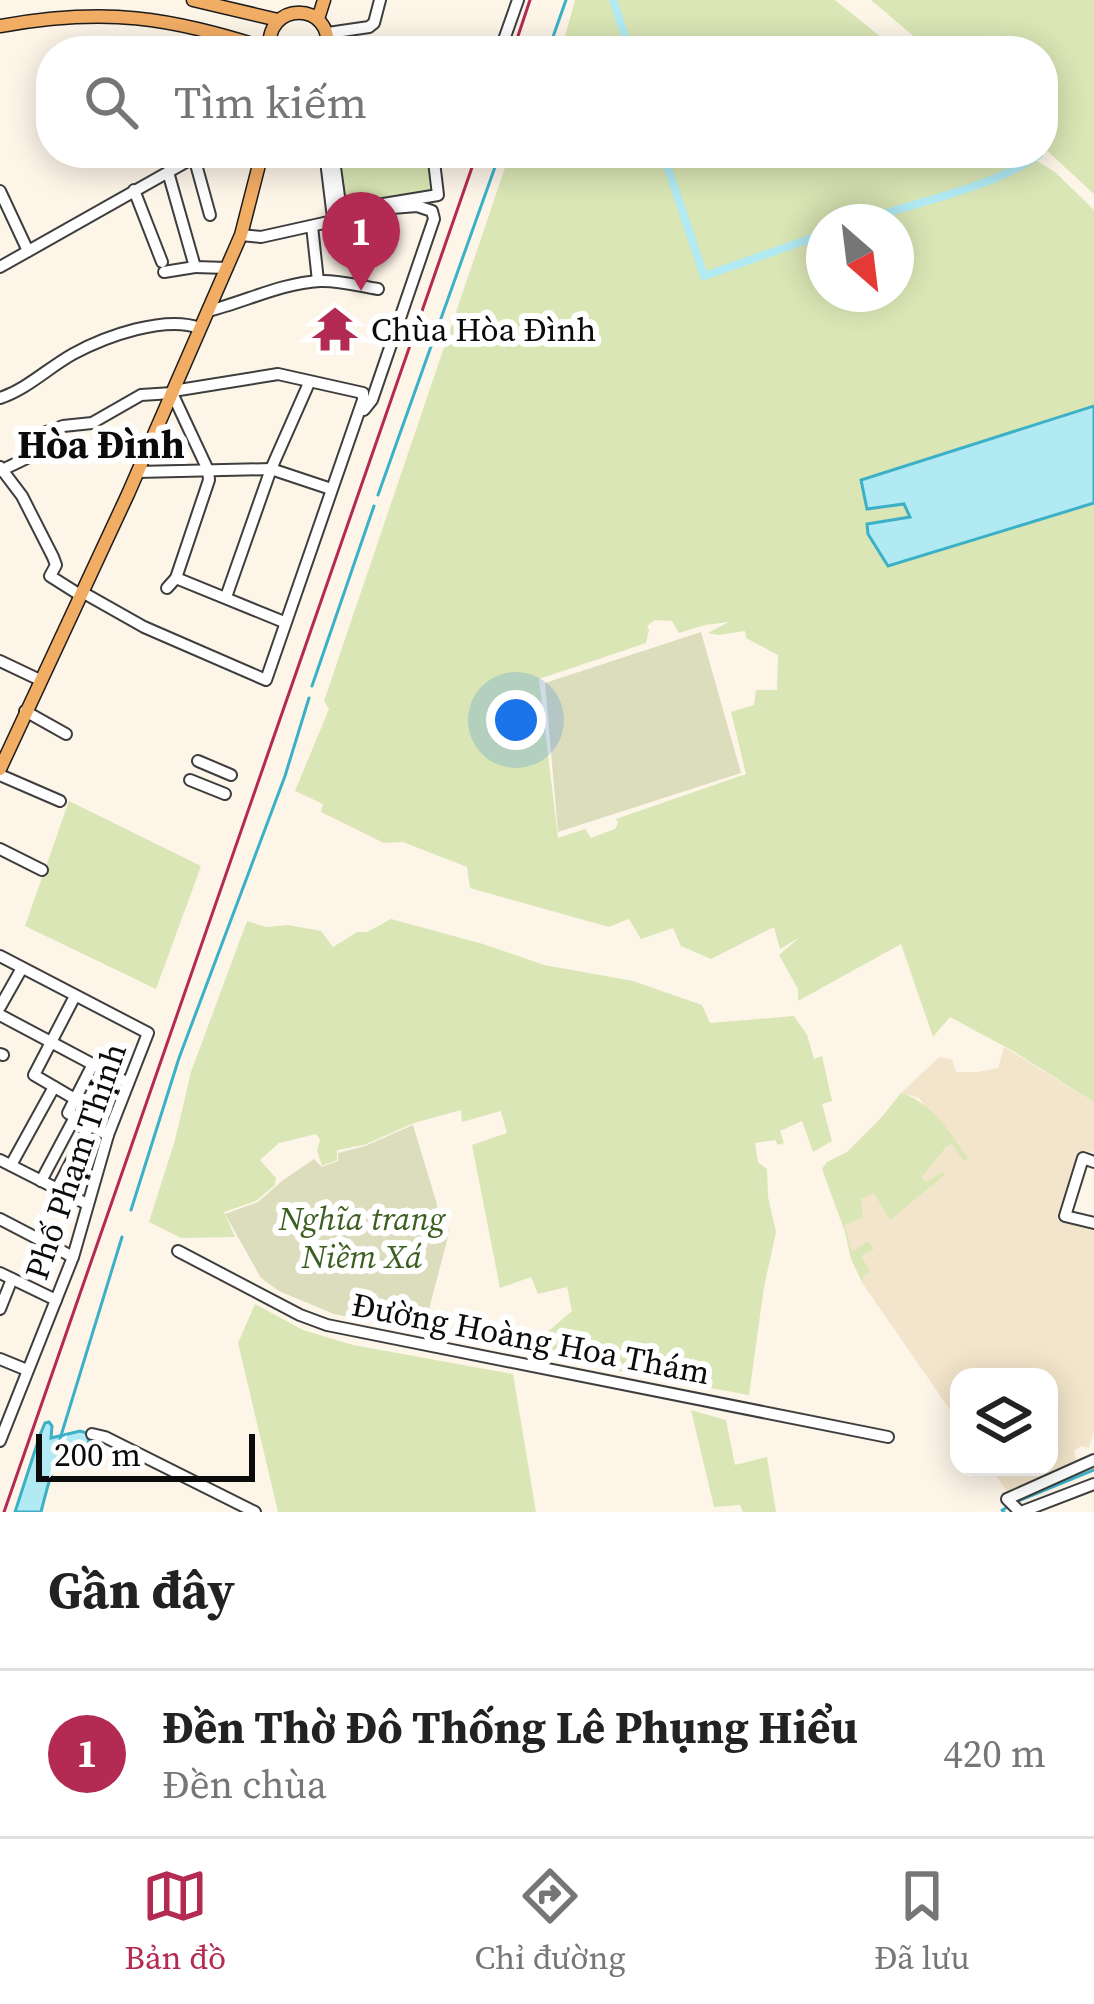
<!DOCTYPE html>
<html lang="vi">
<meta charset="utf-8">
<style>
body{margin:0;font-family:"Source Serif 4",serif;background:#f6f6f6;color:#222}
.controls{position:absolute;right:36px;bottom:36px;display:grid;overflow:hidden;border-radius:24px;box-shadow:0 6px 30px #0003}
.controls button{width:108px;height:108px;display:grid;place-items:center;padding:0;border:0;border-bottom:3px solid #e0e0e0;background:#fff;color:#222;font:60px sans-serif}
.compass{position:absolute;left:806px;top:204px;width:108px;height:108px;border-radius:50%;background:#fff;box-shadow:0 6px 30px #0003;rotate:152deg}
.scale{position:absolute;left:36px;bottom:30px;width:219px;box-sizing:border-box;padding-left:12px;border:6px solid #0b0b0b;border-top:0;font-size:33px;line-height:42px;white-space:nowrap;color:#0b0b0b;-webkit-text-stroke:9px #fff;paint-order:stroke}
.you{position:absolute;left:516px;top:720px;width:42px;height:42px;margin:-30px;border:9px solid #fff;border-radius:50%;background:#1a73e8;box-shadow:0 0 0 18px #1a73e833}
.badge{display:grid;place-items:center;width:78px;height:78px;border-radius:50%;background:#b32a52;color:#fff;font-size:39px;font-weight:700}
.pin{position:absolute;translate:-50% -99px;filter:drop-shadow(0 3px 6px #0008)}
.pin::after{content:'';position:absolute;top:63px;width:42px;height:36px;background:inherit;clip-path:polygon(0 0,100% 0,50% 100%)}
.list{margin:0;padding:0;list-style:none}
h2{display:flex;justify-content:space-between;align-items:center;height:156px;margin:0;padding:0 48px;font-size:51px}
h2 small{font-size:39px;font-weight:400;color:#767676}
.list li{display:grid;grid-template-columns:78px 1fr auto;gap:36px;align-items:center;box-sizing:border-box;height:168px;padding:0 48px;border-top:3px solid #e0e0e0}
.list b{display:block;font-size:45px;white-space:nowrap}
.list p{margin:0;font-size:39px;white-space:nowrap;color:#767676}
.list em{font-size:39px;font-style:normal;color:#767676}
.icon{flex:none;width:66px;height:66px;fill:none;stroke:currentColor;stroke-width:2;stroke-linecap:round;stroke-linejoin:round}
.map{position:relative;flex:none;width:1094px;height:1512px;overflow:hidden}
.search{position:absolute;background:#fff;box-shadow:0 6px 30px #0003;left:36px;right:36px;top:36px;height:132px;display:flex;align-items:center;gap:30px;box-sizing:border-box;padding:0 42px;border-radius:48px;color:#767676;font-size:45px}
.sheet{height:324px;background:#fff}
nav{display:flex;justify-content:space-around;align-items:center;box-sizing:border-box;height:168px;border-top:3px solid #e0e0e0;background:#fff;font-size:33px;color:#767676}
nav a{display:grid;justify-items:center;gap:6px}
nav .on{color:#b32a52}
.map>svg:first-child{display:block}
</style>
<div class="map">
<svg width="1094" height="1512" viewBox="0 0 1094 1512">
<rect width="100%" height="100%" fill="#fef5e9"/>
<!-- farmland -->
<path fill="#f2e5cb" d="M1004,1047L1094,1102V1152L1084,1151L1058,1219L1094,1231V1431L1089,1448L1081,1446L1074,1451L1077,1462L1009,1494L990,1467H1049V1377H959V1423L863,1284V1277L870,1272L862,1256L873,1249L868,1241L852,1253L845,1225L863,1218L861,1199L874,1192L891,1219L946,1174L943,1172L926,1182L922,1177L947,1146L952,1144L965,1161L919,1098L901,1093L939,1057L952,1059L956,1072H977L998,1068Z"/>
<!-- green -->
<g fill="#dae6b5" fill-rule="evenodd">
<path d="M575,0H835L898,51H561Z"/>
<path d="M871,0H1094V194L1043,147V51H931Z"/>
<path d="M336,153H430L434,194L344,206Z"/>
<path d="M510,153H1024L1055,172L1094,210V406L861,481L905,504L910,518L888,566L1094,503V1102L1013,1051L950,1017L933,1037L901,944L798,1001V989L779,955L800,937L780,949L774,927L711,959L681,946L673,928L641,939L629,919L609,927L470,888L467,867L403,842L384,843L321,812L323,804L295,791L329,709L324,701ZM824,222H896V294H824ZM655,620L672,621L679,633L705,625L729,622L708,633L718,635L745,631L746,638L778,655L777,690H756L754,705L731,712L746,774L616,819L618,823L615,829L591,838L585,829L558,838L539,679L646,643L649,630L647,626Z"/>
<path d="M69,801L201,866L156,989L25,926Z"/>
<path d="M391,919L483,944L544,965L633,981L702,1005L710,1023L794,1016L807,1035L814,1059L822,1056L832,1101L822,1104L832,1141L813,1152L802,1121L780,1131L784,1143L778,1145L775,1140L755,1143L758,1162L767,1169L768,1197L776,1232L764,1287L749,1395L547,1358L544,1335L572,1311L567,1287L538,1294L531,1277L500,1288L472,1145L507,1133L501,1111L462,1122L461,1110L414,1123L364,1145L337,1150V1160L322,1166L317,1151L320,1140L316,1134L279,1143L260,1160L276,1178L275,1185L256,1201L224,1212L235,1237L181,1238L149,1222L175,1140L191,1072L247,921L266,927L288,925L321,931L333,947L357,932H367Z"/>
<path d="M901,1093C933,1103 949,1132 968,1158L964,1161L952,1144L947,1146L922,1177L926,1182L943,1172L946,1174L890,1220L874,1193L861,1199L863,1218L845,1225L852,1252L868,1241L874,1249L862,1256L870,1272L863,1277V1284L851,1259L845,1232L822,1169L827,1162L847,1152L881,1118Z"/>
<path d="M255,1304L303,1330L353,1345L513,1374L536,1512H278L238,1343Z"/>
<path d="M691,1410L726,1420L735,1465L767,1457L776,1512H743L740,1505L714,1507Z"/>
</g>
<!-- cemetery -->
<g fill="#dbddbd">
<path d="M701,632L741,773L558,832L545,683Z"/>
<path d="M413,1125L436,1201L442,1231L450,1229L427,1317L404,1328L334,1314L279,1291L261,1278L225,1214L258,1202L282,1181L314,1159L322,1167L338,1161V1153L365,1146Z"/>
</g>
<!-- water -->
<g fill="#b1eaf3" stroke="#3bb0c6" stroke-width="3">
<path d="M1094,406V503L888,566L868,534L867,524L910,517L904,504L867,509L861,480Z"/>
<path d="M49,1422L52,1426L51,1438L80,1431L87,1433L89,1444L79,1457L61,1456C50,1472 46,1493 41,1512H15L40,1435L45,1423Z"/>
</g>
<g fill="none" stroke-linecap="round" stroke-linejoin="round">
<!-- stream -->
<g stroke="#3bb0c6" stroke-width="3">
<path d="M548,51L566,0"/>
<path d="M378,495L500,153"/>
<path d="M312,686L374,506"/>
<path d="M131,1210L179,1058L285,776L309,698"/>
<path d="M60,1439L122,1237"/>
<path d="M1018,1501L1094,1470"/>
<path d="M1004,1512L1002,1510L1010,1506"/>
</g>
<!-- canal -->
<g stroke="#b1eaf3" stroke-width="8">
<path d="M613,0L630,51"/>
<path d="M663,153L704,276L824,234"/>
<path d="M859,222C918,201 987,190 1039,155"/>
</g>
<!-- minor casing -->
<g stroke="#3e3e3e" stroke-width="14">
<g id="minor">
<path d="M328,33L369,27L374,23L380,0"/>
<path d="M500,51L518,0"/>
<path d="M299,153L326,161L333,218"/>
<path d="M333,153L341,211"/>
<path d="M194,157L210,215"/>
<path d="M168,172L195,267L227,268"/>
<path d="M134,190L162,262"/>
<path d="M0,191L28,251"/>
<path d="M312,226L318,281"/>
<path d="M241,235L261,237L333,221L336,214L341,211L438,195L433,153"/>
<path d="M0,267L202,153"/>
<path d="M164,272L195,267"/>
<path d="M208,311C245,302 281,283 320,281C338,280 359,286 378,289"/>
<path d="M0,398C27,389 48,368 73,354C106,336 165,315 200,328"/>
<path d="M364,410L372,400L434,219L432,211L417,206L392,208"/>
<path d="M0,467L22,496L53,557L56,565L50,576L80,595"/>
<path d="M0,471L29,457L25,442L29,438L63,426L92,423L141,395L172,393L208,470L209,480L176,578L167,588"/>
<path d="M137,472L271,469L331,489"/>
<path d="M176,578L284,622"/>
<path d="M82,592L144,627L266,680L363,400V393L278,374L173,391"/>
<path d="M226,597L271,469L309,383"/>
<path d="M0,661L40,680"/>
<path d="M25,711L66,734"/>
<path d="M198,761L231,775"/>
<path d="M0,775L60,801"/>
<path d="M190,780L225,794"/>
<path d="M0,849L42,870"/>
<path d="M0,956L148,1033L108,1135L73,1257L0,1441"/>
<path d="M0,1007L22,968"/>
<path d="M0,1015L128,1083"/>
<path d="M0,1054L3,1055"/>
<path d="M92,1066L68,1113L108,1135"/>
<path d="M75,1099L34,1075L75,996"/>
<path d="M0,1160L87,1204"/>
<path d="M1094,1162L1083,1158L1065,1216L1094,1223"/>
<path d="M11,1165L54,1087"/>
<path d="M41,1181L75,1117"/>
<path d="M57,1189L90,1125"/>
<path d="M0,1219L73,1257"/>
<path d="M178,1251L300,1315L327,1325L888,1437"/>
<path d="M0,1273L56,1300"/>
<path d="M0,1309L12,1279"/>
<path d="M0,1359L27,1370"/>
<path d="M92,1434L105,1437L255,1512"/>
<path d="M1020,1512L1007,1499L1094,1460"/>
<path d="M1021,1512L1094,1484"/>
</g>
</g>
<!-- major casing -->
<g stroke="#1c1c1c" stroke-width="15">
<g id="major">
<path d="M193,0L278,20"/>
<path d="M318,19L324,0"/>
<path d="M0,26C107,7 167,17 269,49"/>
<path d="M270,51C263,0 335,0 327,51"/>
<path d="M0,769L128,494L241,235L262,153"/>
</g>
</g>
<!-- minor -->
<use href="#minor" stroke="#fff" stroke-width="10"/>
<!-- major -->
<use href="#major" stroke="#f2ad65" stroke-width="12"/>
<!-- rail -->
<g stroke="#b32a52" stroke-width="3">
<path d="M513,51L530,0"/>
<path d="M4,1512L477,153"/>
</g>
</g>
<!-- icons -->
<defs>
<g id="temple-bare" transform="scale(3.6)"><path d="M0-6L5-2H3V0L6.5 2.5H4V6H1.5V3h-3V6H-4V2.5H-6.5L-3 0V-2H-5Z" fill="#b32a52" stroke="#fff" stroke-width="2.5" paint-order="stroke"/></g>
</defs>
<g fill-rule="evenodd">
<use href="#temple-bare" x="335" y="329"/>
</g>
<g text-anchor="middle" stroke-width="12" stroke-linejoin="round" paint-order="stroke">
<!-- poi labels -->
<g font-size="33" fill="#0b0b0b" stroke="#fff" text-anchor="start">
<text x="371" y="341">Chùa Hòa Đình</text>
</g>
<!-- street labels -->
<g font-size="33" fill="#0b0b0b" stroke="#fff">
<text transform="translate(75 1161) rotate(-71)" y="12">Phố Phạm Thịnh</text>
<text transform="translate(531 1338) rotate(11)" y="12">Đường Hoàng Hoa Thám</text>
</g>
<!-- park labels -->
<g font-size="33" font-style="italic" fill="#3c5e1f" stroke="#fff">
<text x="362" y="1230">Nghĩa trang<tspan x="362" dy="38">Niềm Xá</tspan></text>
</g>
<!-- quarter labels -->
<g font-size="39" font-weight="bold" fill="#0b0b0b" stroke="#fff">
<text x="101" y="458">Hòa Đình</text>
</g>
</g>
</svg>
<div class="controls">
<button><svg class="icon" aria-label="layers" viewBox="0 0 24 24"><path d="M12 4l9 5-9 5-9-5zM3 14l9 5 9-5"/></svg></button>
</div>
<svg class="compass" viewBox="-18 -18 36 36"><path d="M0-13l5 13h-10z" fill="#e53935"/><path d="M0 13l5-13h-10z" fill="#767676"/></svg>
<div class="scale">200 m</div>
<div class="you"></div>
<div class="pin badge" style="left:361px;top:291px">1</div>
<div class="search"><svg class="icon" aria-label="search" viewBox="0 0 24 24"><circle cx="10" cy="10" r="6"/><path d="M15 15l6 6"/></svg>Tìm kiếm</div>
</div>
<section class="sheet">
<h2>Gần đây<small></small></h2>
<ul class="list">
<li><span class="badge">1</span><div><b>Đền Thờ Đô Thống Lê Phụng Hiểu</b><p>Đền chùa</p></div><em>420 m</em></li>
</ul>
</section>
<nav>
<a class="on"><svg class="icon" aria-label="map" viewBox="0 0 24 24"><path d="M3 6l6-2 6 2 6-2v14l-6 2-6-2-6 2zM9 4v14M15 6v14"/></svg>Bản đồ</a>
<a><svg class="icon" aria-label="directions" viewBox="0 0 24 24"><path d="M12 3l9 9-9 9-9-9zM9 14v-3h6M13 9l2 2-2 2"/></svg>Chỉ đường</a>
<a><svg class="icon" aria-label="saved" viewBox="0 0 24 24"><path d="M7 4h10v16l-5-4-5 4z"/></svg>Đã lưu</a>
</nav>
